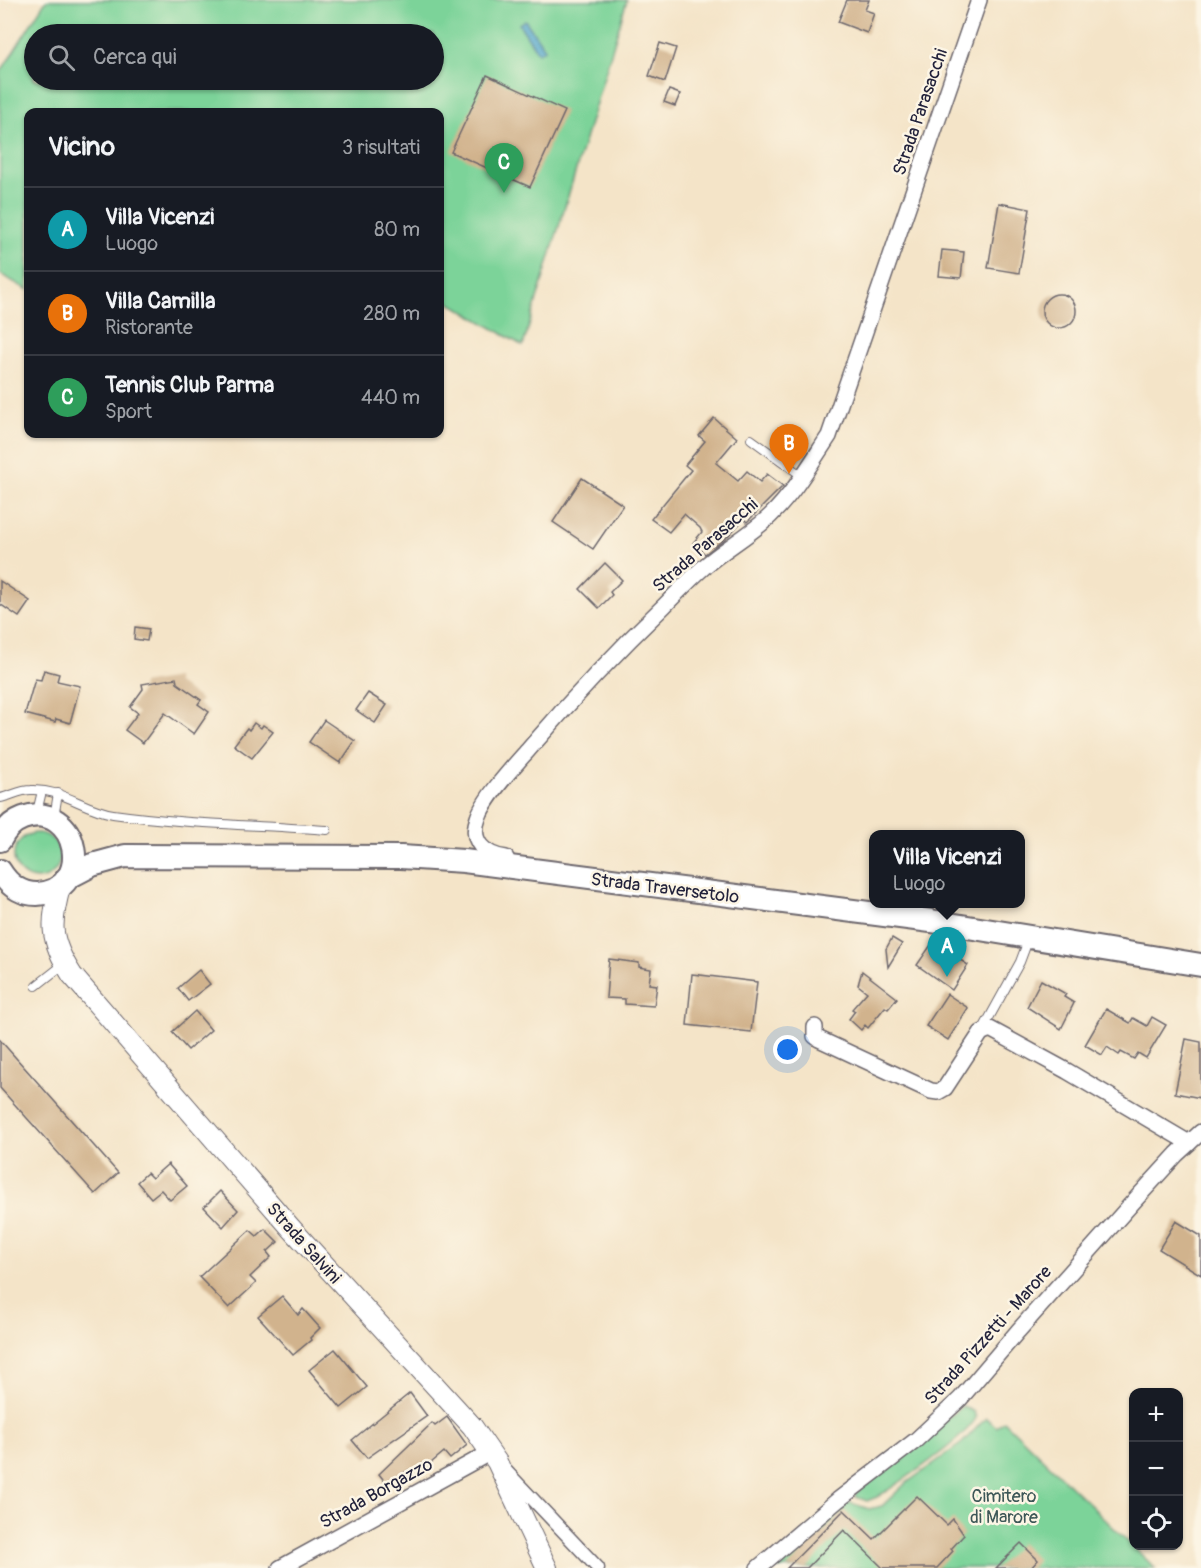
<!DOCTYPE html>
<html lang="it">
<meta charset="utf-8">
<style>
body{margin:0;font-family:Pangolin,sans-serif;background:#242831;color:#f1f3f6}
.controls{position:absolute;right:18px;bottom:18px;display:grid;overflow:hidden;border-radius:12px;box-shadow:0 2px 4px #0004}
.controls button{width:54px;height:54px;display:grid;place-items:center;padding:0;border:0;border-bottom:2px solid #363941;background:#171b24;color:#f1f3f6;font:30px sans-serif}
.you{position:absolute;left:788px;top:1050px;width:21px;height:21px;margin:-15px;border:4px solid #fff;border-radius:50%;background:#1a73e8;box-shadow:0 0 0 9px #1a73e833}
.badge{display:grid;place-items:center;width:39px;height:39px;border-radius:50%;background:#d93025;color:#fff;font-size:20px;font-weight:700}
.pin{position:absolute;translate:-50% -50px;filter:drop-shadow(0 2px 3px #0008)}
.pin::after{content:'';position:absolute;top:32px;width:21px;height:18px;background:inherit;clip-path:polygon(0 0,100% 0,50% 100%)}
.popup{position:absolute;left:869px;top:830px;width:156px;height:78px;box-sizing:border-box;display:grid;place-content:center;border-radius:12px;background:#171b24;filter:drop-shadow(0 2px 4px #0005);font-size:20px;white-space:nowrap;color:#9ea1a6}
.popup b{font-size:22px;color:#f1f3f6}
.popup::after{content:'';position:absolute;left:50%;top:100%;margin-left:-12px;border:12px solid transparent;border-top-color:#171b24}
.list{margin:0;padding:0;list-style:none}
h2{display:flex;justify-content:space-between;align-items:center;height:78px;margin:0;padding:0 24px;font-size:26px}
h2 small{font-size:20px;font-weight:400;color:#9ea1a6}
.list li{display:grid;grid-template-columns:39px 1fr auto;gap:18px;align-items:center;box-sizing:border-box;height:84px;padding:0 24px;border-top:2px solid #363941}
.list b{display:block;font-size:22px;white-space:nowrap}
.list p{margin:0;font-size:20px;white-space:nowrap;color:#9ea1a6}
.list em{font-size:20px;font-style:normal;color:#9ea1a6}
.icon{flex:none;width:33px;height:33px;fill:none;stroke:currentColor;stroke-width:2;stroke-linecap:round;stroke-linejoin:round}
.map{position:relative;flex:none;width:1201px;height:1568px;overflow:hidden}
.search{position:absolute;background:#171b24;box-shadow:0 2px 4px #0004;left:24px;top:24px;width:420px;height:66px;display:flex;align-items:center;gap:15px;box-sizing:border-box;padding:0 21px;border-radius:33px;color:#9ea1a6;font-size:22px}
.panel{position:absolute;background:#171b24;box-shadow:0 2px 4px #0004;left:24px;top:108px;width:420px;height:330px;border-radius:12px}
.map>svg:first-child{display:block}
</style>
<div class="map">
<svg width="1201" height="1568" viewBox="0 0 1201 1568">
<rect width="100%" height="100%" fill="#fcf5e5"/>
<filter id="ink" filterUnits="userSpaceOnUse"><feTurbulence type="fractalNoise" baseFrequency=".0167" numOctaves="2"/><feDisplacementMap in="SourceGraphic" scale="12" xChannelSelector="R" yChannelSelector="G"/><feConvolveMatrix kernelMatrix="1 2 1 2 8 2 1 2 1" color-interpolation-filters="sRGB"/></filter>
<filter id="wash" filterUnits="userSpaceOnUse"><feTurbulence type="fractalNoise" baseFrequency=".008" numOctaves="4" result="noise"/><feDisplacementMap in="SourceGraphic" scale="24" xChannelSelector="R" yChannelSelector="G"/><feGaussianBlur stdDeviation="1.35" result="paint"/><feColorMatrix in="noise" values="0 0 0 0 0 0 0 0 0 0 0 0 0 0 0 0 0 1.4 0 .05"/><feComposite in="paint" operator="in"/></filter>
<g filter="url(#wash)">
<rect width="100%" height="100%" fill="#f4e4c8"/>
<!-- green -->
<g fill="#7bd399" stroke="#4e7a6a" stroke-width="1.5" fill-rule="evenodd">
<path d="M46,0H627L523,346L440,297V112H28V290L0,274V73ZM34,34H434V80H34Z"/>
<circle cx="37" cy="856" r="23"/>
<path d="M963,1406L974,1412L976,1418C963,1441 901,1482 877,1497L867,1501L856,1497V1493Z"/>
<path d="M986,1418L997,1427L1004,1421L1155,1568H764L845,1501L869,1509L882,1506L905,1484L962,1443Z"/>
</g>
<!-- water -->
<path fill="#4da6ca" stroke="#386482" stroke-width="1.5" d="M525,20L545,49L538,53L519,24Z"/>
<g id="blocks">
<!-- building -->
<g fill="#d1b38d">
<path d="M847,0H869L865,10L874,13L867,33L838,22Z"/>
<path d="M660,43L676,48L665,82L649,76Z"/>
<path d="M487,75L565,111L530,187L451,152Z"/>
<path d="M669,90L680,94L675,106L664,102Z"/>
<path d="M999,203L1030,209L1019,273L988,268Z"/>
<path d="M942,250L964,252L961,278L939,276Z"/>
<circle cx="1059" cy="311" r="17"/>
<path d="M714,418L737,438L716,463L738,481L747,471L760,482L767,474L783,486L747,522L744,519L728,536L705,554L693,543L702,532L700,528L684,514L669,532L651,519L691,470L685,465L705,441L699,436Z"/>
<path d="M582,478L623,505L593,549L553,522Z"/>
<path d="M605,563L622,580L610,592L612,595L599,608L580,589Z"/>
<path d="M0,581L30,601L19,617L0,604Z"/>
<path d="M135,627L149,629L147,641L134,639Z"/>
<path d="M44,670L59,674L57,681L80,686L70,723L56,719L55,722L25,714L35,679L41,680Z"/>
<path d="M176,678L177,683L201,700L198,704L209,712L194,734L165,713L143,743L125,730L138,713L130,707L143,689L142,684Z"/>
<path d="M368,693L387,705L375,723L356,710Z"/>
<path d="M324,720L355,741L340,763L309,742Z"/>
<path d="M254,723L261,728L263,725L273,732L252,758L234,745L247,728L249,730Z"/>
<path d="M892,938L902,944L888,967L886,949Z"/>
<path d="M933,942L968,965L952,990L917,965Z"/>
<path d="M609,959L639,963V967L651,969L649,984L657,985L654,1006L625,1004V999L606,998Z"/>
<path d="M199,970L210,984L188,1001L178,988Z"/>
<path d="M862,971L897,998L888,1009L885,1007L868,1028L865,1025L861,1030L849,1019L855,1011L852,1009L867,992L858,985Z"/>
<path d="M692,974L757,982L751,1032L687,1025Z"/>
<path d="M1041,980L1066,994L1064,997L1074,1003L1061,1029L1027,1007Z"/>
<path d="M947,994L968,1008L948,1040L926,1026Z"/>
<path d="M1106,1009L1130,1023L1133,1018L1147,1026L1152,1017L1166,1025L1146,1058L1138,1053L1134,1059L1121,1052L1119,1055L1107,1047L1102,1055L1085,1045Z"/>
<path d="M195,1011L211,1030L188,1050L172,1032Z"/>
<path d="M1186,1039L1201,1042V1098L1175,1093Z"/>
<path d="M0,1040L118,1173L95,1194L0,1088Z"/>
<path d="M168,1164L187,1186L170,1200L161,1190L151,1198L137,1182L147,1173L152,1178Z"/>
<path d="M220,1191L238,1210L223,1227L204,1207Z"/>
<path d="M1176,1221L1201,1236V1275L1159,1249Z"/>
<path d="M265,1229L278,1242L267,1252L271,1257L250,1277L256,1283L229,1308L199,1277L250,1230L257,1236Z"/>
<path d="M282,1296L298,1315L303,1309L320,1328L310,1338L311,1340L293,1355L258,1316Z"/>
<path d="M335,1349L367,1387L341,1408L309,1370Z"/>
<path d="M410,1393L427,1416L367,1458L352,1440Z"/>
<path d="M447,1417L467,1445L450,1459L444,1452L425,1468L422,1464L413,1471L411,1469L386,1483L379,1474L432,1423L435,1426Z"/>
<path d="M917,1496L947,1525L953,1519L964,1535L951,1549L953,1551L937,1568H883L844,1530L807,1568H787L844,1510L874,1539Z"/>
<path d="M1021,1543L1038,1560L1031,1568H996Z"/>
</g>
</g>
</g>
<g filter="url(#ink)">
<use href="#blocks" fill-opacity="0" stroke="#6c666c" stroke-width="1.5"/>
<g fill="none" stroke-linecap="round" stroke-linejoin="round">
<!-- service casing -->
<g stroke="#6c666c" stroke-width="10">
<g id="service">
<path d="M751,439L802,476"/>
<path d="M0,798C11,796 20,790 31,790C64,789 82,809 113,814C184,824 256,825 327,830"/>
<path d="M37,812L42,791"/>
<path d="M54,818L58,793"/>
<path d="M36,986L64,964"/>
<path d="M983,1029L1020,962L1029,938"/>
</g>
</g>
<!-- pedestrian casing -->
<g stroke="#6c666c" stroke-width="15">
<path id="pedestrian" d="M506,1471L598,1568"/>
</g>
<!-- minor casing -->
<g stroke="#6c666c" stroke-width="18">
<g id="minor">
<path d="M506,858C485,855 469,842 478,818C484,798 515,765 529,749C572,699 616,652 663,607C677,593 690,579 705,566C726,548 750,535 770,516C794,493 811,463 829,436L979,0"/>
<path d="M815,1027V1036L819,1039L931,1091L938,1092L945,1088L981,1033L990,1029L1067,1071L1189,1143"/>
<path d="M280,1568L491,1452"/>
<path d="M758,1568L838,1500L915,1441L960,1399L1018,1331L1134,1201L1177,1154L1201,1132"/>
</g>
</g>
<!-- tertiary casing -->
<g stroke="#6c666c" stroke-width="22">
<path id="tertiary" d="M61,884C50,923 49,939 72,975L291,1228L472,1426L497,1462L547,1568"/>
</g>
<!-- secondary casing -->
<g stroke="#6c666c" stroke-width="26">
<g id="secondary">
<path d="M0,840C5,830 12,822 23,818C78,799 97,891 37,894C20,894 8,884 0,871"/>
<path d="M67,878L92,865L125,856L401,857L464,861L931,921L1201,965"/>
</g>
</g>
<!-- service -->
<use href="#service" stroke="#fff" stroke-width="8"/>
<!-- pedestrian -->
<use href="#pedestrian" stroke="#fff" stroke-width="12"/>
<!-- minor -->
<use href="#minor" stroke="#fff" stroke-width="15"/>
<!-- tertiary -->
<use href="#tertiary" stroke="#fff" stroke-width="20"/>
<!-- secondary -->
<use href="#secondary" stroke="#fff" stroke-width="22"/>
</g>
</g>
<g text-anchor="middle" stroke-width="5" stroke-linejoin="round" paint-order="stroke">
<!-- street labels -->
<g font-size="18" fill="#22223b" stroke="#fcf5e5">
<text transform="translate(920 112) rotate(-71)" y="6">Strada Parasacchi</text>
<text transform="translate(705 545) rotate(-41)" y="6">Strada Parasacchi</text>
<text transform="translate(665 888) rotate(7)" y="6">Strada Traversetolo</text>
<text transform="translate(304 1243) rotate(48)" y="6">Strada Salvini</text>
<text transform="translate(988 1335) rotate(-48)" y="6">Strada Pizzetti - Marore</text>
<text transform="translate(376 1493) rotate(-29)" y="6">Strada Borgazzo</text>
</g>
<!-- park labels -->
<g font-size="18" fill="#3d5757" stroke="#fcf5e5">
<text x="1004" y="1502">Cimitero<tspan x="1004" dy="21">di Marore</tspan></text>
</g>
</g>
</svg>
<div class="controls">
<button>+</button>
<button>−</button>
<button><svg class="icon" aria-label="locate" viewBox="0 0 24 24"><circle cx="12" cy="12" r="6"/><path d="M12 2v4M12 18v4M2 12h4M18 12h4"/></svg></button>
</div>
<div class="you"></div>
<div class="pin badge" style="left:947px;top:977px;background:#0f9aa8">A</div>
<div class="popup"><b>Villa Vicenzi</b>Luogo</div>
<div class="pin badge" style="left:789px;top:474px;background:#e8710a">B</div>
<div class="pin badge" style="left:504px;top:193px;background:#2e9e5b">C</div>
<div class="search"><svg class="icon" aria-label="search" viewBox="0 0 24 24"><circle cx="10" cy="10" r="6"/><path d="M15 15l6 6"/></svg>Cerca qui</div>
<section class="panel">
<h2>Vicino<small>3 risultati</small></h2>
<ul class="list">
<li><span class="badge" style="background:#0f9aa8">A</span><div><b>Villa Vicenzi</b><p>Luogo</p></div><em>80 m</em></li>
<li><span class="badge" style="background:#e8710a">B</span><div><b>Villa Camilla</b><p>Ristorante</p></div><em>280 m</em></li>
<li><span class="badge" style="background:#2e9e5b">C</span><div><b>Tennis Club Parma</b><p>Sport</p></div><em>440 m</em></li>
</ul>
</section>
</div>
